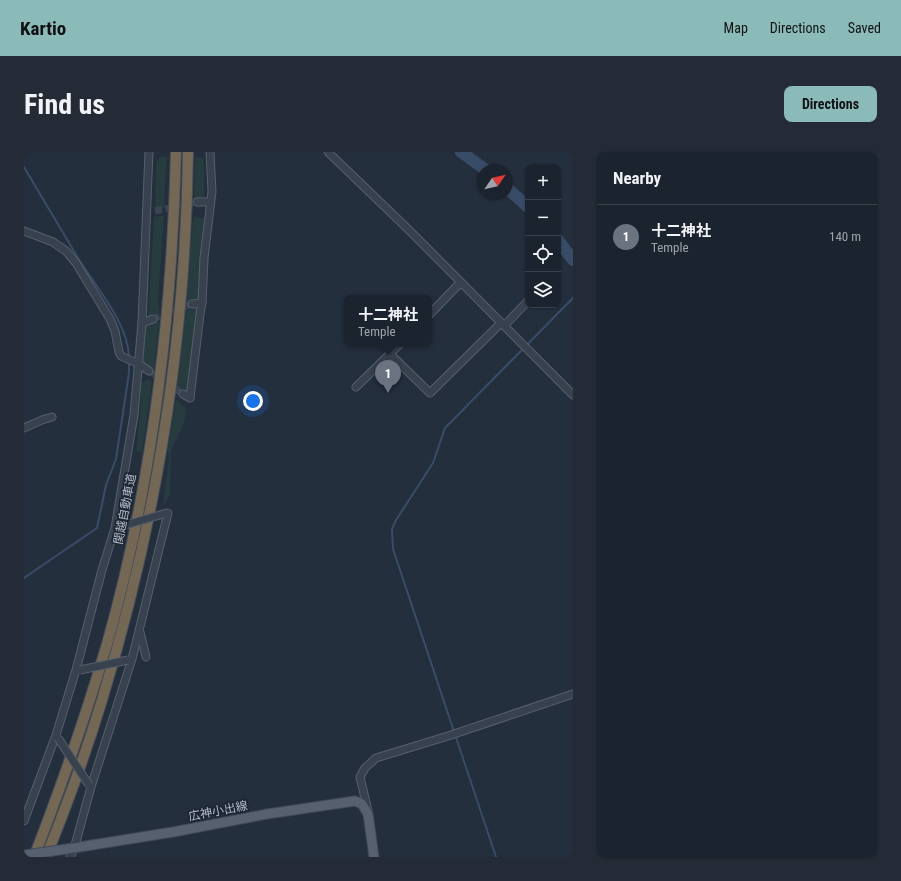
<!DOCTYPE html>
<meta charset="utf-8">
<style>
body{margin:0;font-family:"Roboto Condensed","Noto Sans JP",sans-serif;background:#242b36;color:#f1f3f6}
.controls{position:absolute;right:12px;top:12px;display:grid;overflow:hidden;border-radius:8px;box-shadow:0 1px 3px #0004}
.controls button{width:36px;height:36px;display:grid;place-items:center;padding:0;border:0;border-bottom:1px solid #39404a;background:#1b232e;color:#f1f3f6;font:20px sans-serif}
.compass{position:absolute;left:453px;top:12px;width:36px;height:36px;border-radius:50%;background:#1b232e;box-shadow:0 1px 3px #0004;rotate:56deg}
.you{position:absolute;left:229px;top:249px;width:14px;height:14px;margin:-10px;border:3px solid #fff;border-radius:50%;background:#1a73e8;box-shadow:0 0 0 6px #1a73e833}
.badge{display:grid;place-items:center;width:26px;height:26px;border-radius:50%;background:#8bbbb9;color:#fff;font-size:13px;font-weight:700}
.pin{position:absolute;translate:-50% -33px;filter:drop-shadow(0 1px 2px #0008)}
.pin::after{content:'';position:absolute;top:21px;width:14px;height:12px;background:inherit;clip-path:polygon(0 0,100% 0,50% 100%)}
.popup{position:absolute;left:320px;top:143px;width:88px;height:52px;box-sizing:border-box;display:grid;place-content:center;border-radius:8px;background:#1b232e;filter:drop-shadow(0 1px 3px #0005);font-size:13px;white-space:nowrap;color:#a0a4aa}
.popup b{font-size:15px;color:#f1f3f6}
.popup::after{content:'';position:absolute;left:50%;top:100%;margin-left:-8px;border:8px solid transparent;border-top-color:#1b232e}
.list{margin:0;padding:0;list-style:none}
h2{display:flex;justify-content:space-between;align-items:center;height:52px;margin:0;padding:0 16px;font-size:17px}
h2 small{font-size:13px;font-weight:400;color:#a0a4aa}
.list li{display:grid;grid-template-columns:26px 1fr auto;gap:12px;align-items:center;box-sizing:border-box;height:64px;padding:0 16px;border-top:1px solid #39404a}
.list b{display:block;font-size:15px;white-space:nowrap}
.list p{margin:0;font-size:13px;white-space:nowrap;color:#a0a4aa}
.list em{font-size:13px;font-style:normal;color:#a0a4aa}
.icon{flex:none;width:22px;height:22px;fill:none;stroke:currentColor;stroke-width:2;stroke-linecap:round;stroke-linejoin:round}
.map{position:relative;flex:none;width:549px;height:705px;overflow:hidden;border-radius:8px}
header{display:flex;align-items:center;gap:24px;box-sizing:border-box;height:56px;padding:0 20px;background:#8bbbb9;color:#111}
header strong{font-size:19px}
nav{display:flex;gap:22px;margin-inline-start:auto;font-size:14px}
.intro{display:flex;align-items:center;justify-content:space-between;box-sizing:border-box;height:96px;padding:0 24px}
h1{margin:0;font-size:28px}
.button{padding:10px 18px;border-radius:8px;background:#8bbbb9;color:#111;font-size:14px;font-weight:700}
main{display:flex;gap:24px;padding:0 24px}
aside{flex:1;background:#1b232e;border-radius:8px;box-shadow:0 1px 3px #0004}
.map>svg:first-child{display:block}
</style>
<header>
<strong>Kartio</strong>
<nav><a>Map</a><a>Directions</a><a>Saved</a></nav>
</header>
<div class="intro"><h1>Find us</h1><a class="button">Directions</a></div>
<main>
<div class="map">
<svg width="549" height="705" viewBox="0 0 549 705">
<rect width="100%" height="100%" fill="#242f3e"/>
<!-- green -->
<g fill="#263c3f">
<path d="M137,5H143L142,15L140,56L133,57L131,51L132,12L133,8Z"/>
<path d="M171,5L180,6V48L170,50Z"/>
<path d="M132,64H140L134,149L136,161L124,166L130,66Z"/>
<path d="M169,65L181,66L179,100L175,148L162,153Z"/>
<path d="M173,155L174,165L165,238L160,241L153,237L162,159Z"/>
<path d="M135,169L130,220L119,210L122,175Z"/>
<path d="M125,227L128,230L118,300L112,299L117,252V232L119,230Z"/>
<path d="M152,248L160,254L162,257L160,271L147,298L146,342L141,352L139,353L145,304L144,297Z"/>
</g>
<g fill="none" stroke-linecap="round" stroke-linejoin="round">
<!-- stream -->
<g stroke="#394c67" stroke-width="2">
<path d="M0,15C18,45 36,76 54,106C72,135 104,171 105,205"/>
<path d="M0,426L73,376L82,333L92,307L105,221V209"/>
<path d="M472,705L369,397L368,377L372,368L409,311L421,276L549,146"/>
</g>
<!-- river -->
<g stroke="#394c67" stroke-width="12">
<path d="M437,0L462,18"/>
<path d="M483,36L504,55"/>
<path d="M534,88L549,108"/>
</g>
<!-- minor-tunnel -->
<g stroke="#3a4453" stroke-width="7" stroke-dasharray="7 3.5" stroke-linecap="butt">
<path d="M131,59L173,50"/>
<path d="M129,167L168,152"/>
<path d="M125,219L159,242"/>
</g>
<!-- minor casing -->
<g stroke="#565f6c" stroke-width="9">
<g id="minor">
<path d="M304,0L387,80L549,243"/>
<path d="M173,50H186"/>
<path d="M0,79L29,90L42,99L52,111L86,167L91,179L95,200L97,204L115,212L125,219"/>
<path d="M168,152L178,151"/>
<path d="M405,163L436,131"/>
<path d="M118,171L129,167"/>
<path d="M480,174L504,149"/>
<path d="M366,202L406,241L477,171"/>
<path d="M332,235L376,192"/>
<path d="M159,242L166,246L176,162L178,151L180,106L188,40L186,0"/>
<path d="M0,276L18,268L28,265"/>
<path d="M116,480L122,505"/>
<path d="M344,659L336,625L341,616L352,606L424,584L549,542"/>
<path d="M0,669L32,583L52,518L78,418L91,376L110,263L118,171L125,0"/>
<path d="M46,705L50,697L67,635L108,507L144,361L139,362"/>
</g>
</g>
<!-- major casing -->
<g stroke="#414a57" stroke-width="11">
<path id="major" d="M43,697L149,680L243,662L331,649L338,652L344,662L350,705"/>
</g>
<!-- highway casing -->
<g stroke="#434c59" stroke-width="12">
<g id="highway">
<path d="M10,705C37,635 62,564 83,492C128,333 148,165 152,0"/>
<path d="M22,705C43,653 62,601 78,548C132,371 162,185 164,0"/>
</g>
</g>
<!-- minor -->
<use href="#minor" stroke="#38414e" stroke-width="7"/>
<!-- major -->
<use href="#major" stroke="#56606e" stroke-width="9"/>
<!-- highway -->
<use href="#highway" stroke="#746855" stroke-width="10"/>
<!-- minor-bridge casing -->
<g stroke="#565f6c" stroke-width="9" stroke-linecap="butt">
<g id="minor-bridge">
<path d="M95,375L139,362"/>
<path d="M56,518L104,508"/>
<path d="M34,586L65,633"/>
</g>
</g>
<!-- major-bridge casing -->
<g stroke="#414a57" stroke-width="11" stroke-linecap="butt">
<path id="major-bridge" d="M0,703L43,697"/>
</g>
<!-- minor-bridge -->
<use href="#minor-bridge" stroke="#38414e" stroke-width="7"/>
<!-- major-bridge -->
<use href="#major-bridge" stroke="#56606e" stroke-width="9"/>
</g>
<g text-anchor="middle" stroke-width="3.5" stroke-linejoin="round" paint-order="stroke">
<!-- street labels -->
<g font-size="12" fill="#b4bcc9" stroke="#1d2633">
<text transform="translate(101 357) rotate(-79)" y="4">関越自動車道</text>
<text transform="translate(194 659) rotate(-11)" y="4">広神小出線</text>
</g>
</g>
</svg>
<div class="controls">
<button>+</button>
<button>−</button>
<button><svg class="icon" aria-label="locate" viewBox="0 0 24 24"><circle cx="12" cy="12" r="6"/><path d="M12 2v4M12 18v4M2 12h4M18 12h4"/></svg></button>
<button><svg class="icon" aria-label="layers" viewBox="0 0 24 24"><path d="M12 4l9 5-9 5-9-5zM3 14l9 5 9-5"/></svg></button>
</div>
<svg class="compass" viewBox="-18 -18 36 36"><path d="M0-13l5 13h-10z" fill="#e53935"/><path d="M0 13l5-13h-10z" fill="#a0a4aa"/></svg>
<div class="you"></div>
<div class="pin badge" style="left:364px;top:241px;background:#6b7280">1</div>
<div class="popup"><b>十二神社</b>Temple</div>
</div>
<aside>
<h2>Nearby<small></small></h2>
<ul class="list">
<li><span class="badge" style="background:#6b7280">1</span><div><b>十二神社</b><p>Temple</p></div><em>140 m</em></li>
</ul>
</aside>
</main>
